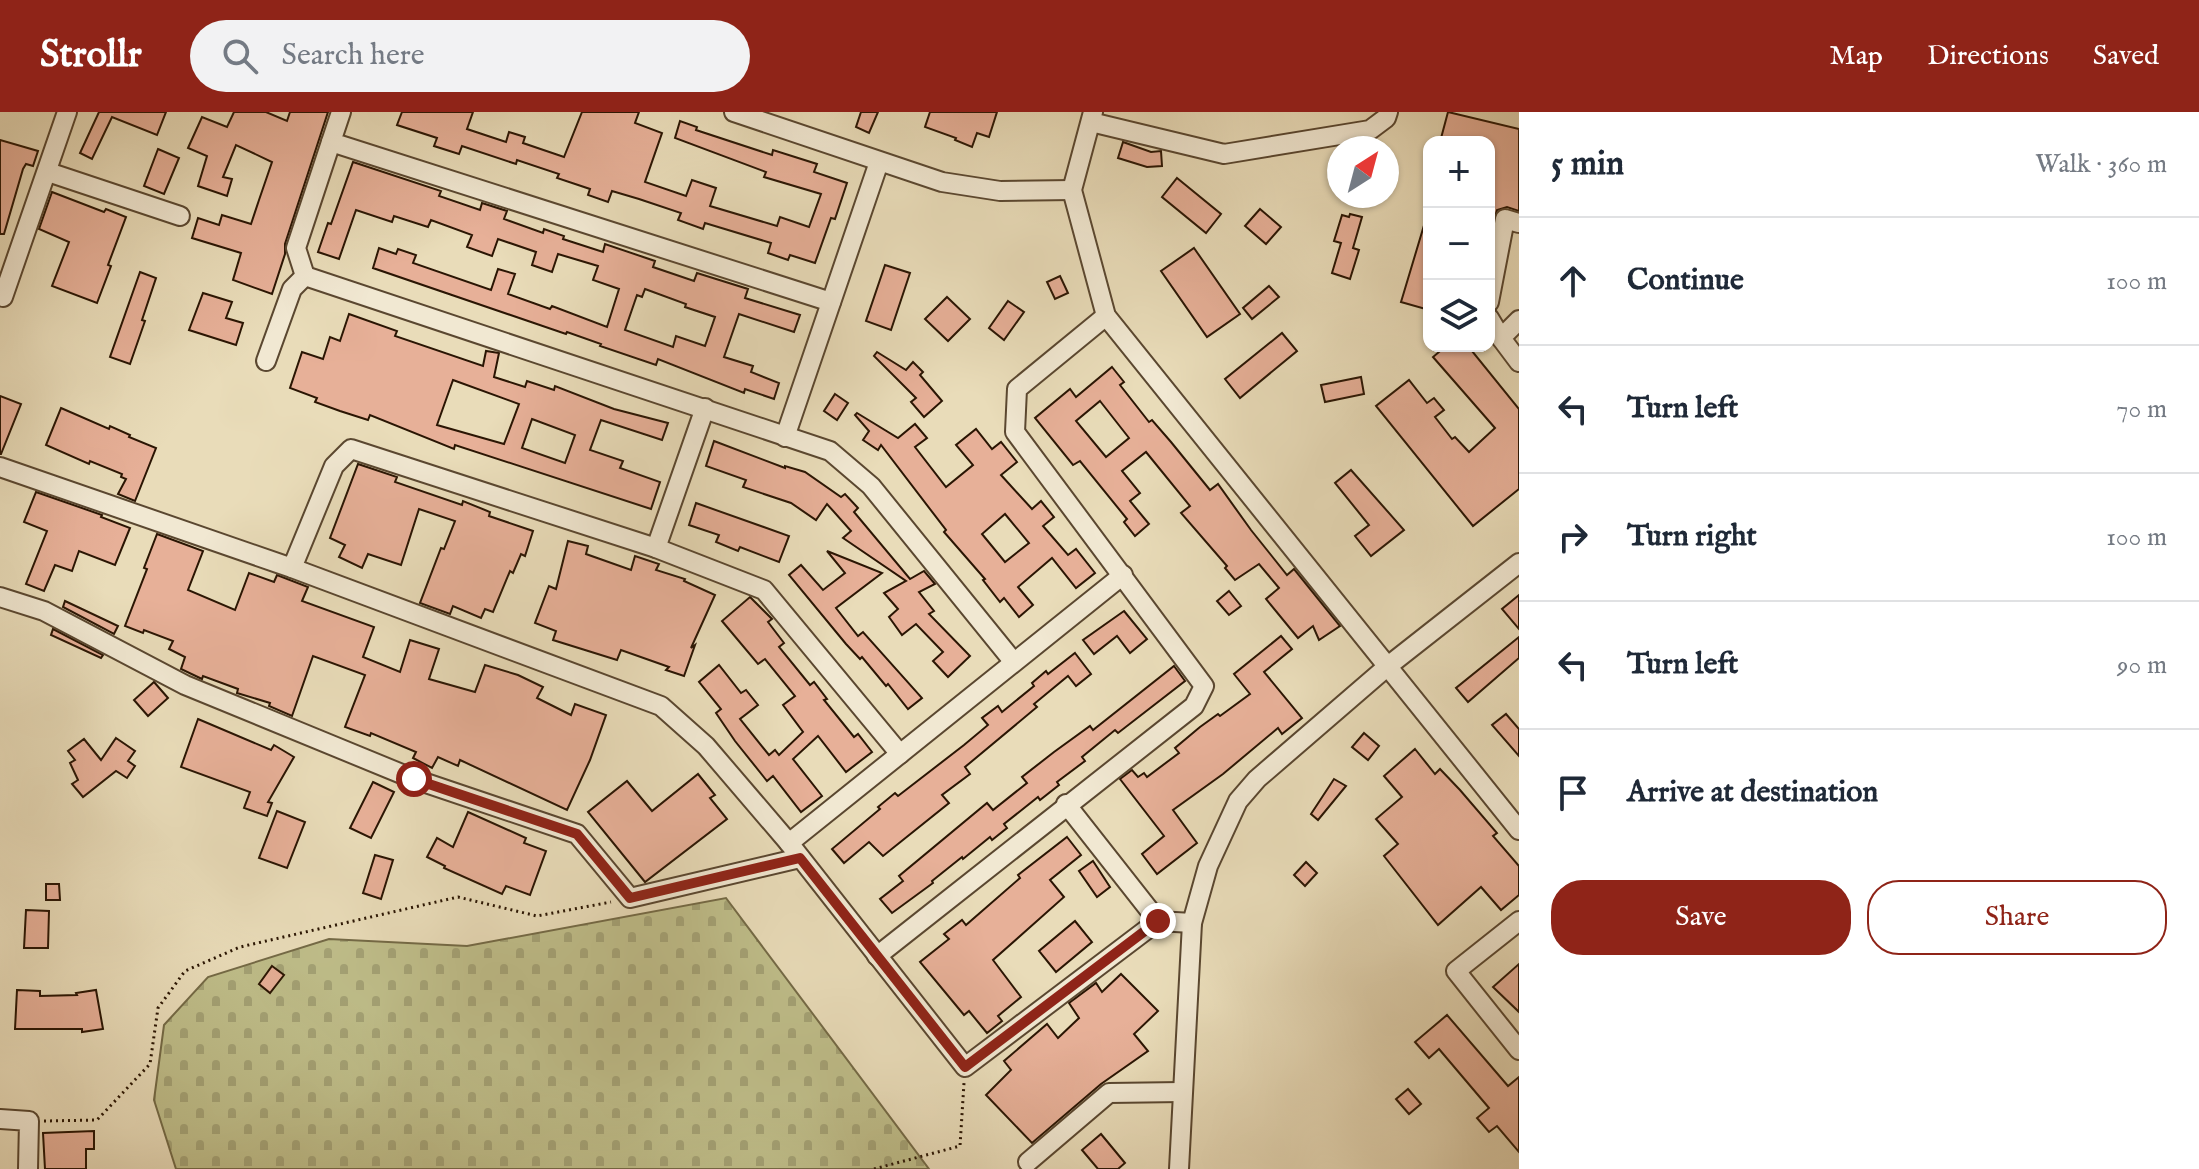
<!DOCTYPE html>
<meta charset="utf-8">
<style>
body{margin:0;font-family:"IM FELL English",serif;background:#f2f2f3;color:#1f2937}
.controls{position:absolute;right:24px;top:24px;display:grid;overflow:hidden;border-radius:16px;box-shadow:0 2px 6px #0004}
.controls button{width:72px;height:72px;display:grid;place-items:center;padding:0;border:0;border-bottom:2px solid #e0e1e3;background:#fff;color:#1f2937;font:40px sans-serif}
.compass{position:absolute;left:1327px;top:24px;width:72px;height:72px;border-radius:50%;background:#fff;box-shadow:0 2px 6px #0004;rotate:36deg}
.stop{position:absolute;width:24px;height:24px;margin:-18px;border:6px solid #8f2418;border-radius:50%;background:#fff}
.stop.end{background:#8f2418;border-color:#fff;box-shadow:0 2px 8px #0008}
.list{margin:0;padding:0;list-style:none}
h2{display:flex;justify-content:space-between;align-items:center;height:104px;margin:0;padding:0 32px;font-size:34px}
h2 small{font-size:26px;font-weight:400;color:#747a83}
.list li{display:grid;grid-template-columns:52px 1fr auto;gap:24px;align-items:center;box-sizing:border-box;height:128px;padding:0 32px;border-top:2px solid #e0e1e3}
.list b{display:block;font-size:30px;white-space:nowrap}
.list em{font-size:26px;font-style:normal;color:#747a83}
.actions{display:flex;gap:16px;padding:24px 32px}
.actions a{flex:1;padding:18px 0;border:2px solid #8f2418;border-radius:32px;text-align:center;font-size:28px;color:#8f2418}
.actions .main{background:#8f2418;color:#fff}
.icon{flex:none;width:44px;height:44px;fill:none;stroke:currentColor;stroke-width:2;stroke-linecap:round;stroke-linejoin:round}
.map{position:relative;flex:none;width:1519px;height:1057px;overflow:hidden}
header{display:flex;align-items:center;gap:48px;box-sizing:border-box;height:112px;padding:0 40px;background:#8f2418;color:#fff}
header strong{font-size:38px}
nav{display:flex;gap:44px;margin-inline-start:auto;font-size:28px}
.search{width:560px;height:72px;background:#f2f2f3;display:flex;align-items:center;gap:20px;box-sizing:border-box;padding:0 28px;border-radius:44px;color:#747a83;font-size:30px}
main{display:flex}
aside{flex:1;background:#fff}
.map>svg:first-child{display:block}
</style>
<header>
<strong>Strollr</strong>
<div class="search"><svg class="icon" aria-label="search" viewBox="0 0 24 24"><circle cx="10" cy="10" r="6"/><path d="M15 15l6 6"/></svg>Search here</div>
<nav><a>Map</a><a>Directions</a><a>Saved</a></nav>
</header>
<main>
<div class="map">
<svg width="1519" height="1057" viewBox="0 0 1519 1057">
<defs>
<pattern id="cemetery-stones" width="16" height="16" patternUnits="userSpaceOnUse" patternTransform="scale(2)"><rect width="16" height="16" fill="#bfbe8a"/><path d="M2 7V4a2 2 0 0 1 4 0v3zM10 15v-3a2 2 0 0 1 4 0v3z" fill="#a4a275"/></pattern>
</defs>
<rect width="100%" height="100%" fill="#e9dcb9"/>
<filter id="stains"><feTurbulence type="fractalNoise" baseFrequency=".0025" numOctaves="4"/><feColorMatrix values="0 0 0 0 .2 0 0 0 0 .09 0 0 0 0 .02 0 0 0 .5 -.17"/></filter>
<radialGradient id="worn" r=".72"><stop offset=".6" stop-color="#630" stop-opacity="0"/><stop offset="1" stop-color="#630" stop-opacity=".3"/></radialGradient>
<!-- cemetery -->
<path fill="url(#cemetery-stones)" stroke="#746a46" stroke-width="2" d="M726,786L929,1057H176L154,988L164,913L208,865L329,827L467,834Z"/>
<!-- building -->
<g fill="#e7b098" stroke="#2a1503" stroke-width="2" fill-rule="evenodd">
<path d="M99,0H166L157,23L112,5L92,47L80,41Z"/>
<path d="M234,0H266L287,9L290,0H328L285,132V142L272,182L233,168L241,141L192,126L198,106L219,113L222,103L251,112L259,88L272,50L236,33L223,65L232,67L227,84L198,74L207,44L188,36L202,5L227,15Z"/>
<path d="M402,0H473L467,17L506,30L509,20L525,25L523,31L564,45L582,0H639L635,11L662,21L645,70L686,84L692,68L716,76L710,94L777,114L780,105L809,115L821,82L764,65L766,60L675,26L680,9L697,15L696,18L772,43L773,38L817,52L814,60L847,71L835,107L831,106L815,151L790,143L788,148L768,141L771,131L705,111L703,117L678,108L681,101L639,87L612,79L608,90L588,83L590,77L557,66L559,62L517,48L516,52L462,34L459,42L434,34L437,26L397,13Z"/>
<path d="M861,0H878L869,21L856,15Z"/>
<path d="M930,0H997L989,25L977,21L972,35L955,28L956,26L925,15Z"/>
<path d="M1448,0L1519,17V99L1507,95L1497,98L1489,126V30H1440Z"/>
<path d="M0,28L38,39L33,54L26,52L23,57L4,122H0Z"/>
<path d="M1123,30L1151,40L1161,39L1162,54L1147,55L1118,46Z"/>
<path d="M158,37L179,46L164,82L144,74Z"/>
<path d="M353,50L441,79L439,84L480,98L482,91L507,99L504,107L543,121L544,117L564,124L563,127L603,140L605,132L655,149L653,155L694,169L697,161L748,177L745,186L800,203L794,220L739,202L724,245L753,254L751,260L779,271L774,287L745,277L744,281L658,247L656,253L600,234L601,232L567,220L566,222L373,156L379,136L396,142L398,137L416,143L413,151L491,178L498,157L515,162L508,182L550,197L552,194L607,215L619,177L593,168L598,154L558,142L552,160L532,153L536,140L498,127L492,144L467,135L472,123L431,108L428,115L394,104L392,110L356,98L339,147L318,140L328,111L331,112ZM645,177L686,192L685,195L715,205L705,234L676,224L673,235L625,218L637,183L642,185Z"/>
<path d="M1177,66L1221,102L1206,121L1162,85Z"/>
<path d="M52,80L104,100L106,97L126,105L108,153L111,154L97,191L52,174L69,130L39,117Z"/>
<path d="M1260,97L1281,115L1266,132L1245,114Z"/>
<path d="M1350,102L1362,105L1353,136L1359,138L1350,167L1332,161L1341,131L1334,129L1342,103L1349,105Z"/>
<path d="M1425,110H1429V198L1401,190Z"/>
<path d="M1194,136L1240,202L1207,225L1161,159Z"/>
<path d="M885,153L910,161L891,218L866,209Z"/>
<path d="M140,160L156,166L142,208L145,209L130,252L110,245Z"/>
<path d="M1060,164L1068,181L1055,187L1047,170Z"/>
<path d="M1269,174L1279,185L1252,207L1243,196Z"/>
<path d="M203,181L232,190L226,206L243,211L236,233L189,218Z"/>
<path d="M947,185L970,207L948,229L925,207Z"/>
<path d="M1008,189L1024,200L1004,228L989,216Z"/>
<path d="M349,202L397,219L395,224L483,254L486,239L499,241L494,265L525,275L527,269L554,278L555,274L614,297L668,311L662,328L601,308L590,338L623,349L620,356L660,370L651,397L455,333L454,337L370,303L368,308L340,299L315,290L317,286L290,276L302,240L323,247L330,225L340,229ZM453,268L519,292L504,332L437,313ZM532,307L575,323L565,351L522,336Z"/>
<path d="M1282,221L1297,239L1240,286L1225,267Z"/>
<path d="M1446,234H1468L1519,297V377L1473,414L1376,294L1409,268L1427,291L1434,286L1444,298L1435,305L1452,327L1455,325L1469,340L1495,316L1433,245Z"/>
<path d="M877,240L906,258L913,250L923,260L920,263L942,289L924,305L911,290L916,286L874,244Z"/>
<path d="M1112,255L1124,270L1120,273L1149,310L1152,308L1171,330L1210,378L1218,372L1251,418L1287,463L1294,457L1340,514L1319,528L1313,514L1298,526L1266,487L1279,476L1259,452L1235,468L1225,456L1227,454L1181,401L1190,394L1146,340L1122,359L1140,381L1130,389L1149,412L1135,424L1124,410L1127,407L1080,349L1073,353L1035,306L1070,277L1076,285ZM1100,289L1129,326L1106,345L1076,309Z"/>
<path d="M1361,265L1364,282L1325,290L1321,273Z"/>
<path d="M835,282L848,291L837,308L824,299Z"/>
<path d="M0,284L21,292L1,342H0Z"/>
<path d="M61,296L109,317L110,314L130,323L129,325L156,336L135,389L118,382L126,367L121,365L122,362L90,349L89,352L46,333Z"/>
<path d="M857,301L898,326L915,312L927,326L915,335L946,375L973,353L956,333L976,317L992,337L1001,330L1017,350L1001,363L1032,397L1041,389L1054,405L1043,414L1068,443L1076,437L1095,461L1076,476L1052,446L1018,475L1033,493L1019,505L1004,486L1000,490L983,468L985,467L944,420L946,418L881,333L878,338L863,328L869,319L855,303ZM1005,402L1029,431L1005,450L982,422Z"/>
<path d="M714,329L785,356V354L805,360L841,385L845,382L858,396L854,400L910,467L924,459L935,472L919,480L934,499L929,502L970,544L948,565L933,549L943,540L916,512L902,523L889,505L898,497L884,481L906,469L843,426L851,419L827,392L816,408L791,391L743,375L746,368L706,354Z"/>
<path d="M358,352L397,365L395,370L462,393L463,389L490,400L489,404L533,419L525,444L521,442L513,461L510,459L493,500L485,497L481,506L453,494L450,502L420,491L441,436L444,437L455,409L419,397L401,453L368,442L362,456L339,445L345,433L330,426Z"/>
<path d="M1351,358L1404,418L1371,444L1355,424L1369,413L1335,371Z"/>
<path d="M36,380L102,403L101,405L130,416L115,453L79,439L72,459L55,453L44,479L26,472L47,419L24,410Z"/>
<path d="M696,391L789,424L779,450L740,435L738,439L716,430L719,423L689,413Z"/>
<path d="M157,422L203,439L188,478L235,498L249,461L274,470L277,463L308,475L302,489L374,515L363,545L400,560L410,528L439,537L429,567L475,580L485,553L518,563L543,575L537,586L571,603L575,592L606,603L590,648L567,698L460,648L458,654L438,645L432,656L413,646L416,640L371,621L370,624L345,615L365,563L313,544L292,604L269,594L270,591L237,581L238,577L203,564L202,567L181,557L185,545L169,537L173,529L144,518L143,521L125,514L147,457L144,456Z"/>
<path d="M568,429L588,434L586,442L631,458L635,444L659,452L656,458L685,467L684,469L715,483L691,536L695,533L684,564L666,558L669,555L621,538L617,548L553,528L556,519L535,511L549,474L556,477Z"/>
<path d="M827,439L882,461L836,496L858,524L863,520L922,586L908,597L888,572L886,574L862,545L860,547L846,532L789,463L801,453L823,478L845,461Z"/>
<path d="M1229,479L1241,494L1229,503L1217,489Z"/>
<path d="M1519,483V517L1502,497Z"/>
<path d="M750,485L772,507L768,510L784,531L779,535L810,573L814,570L827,587L824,588L854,625L858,622L872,640L846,660L818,624L793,647L822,684L801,700L773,664L767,669L735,629L716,601L721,597L699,570L719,553L741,581L746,578L758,593L740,607L769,643L775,638L779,643L803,620L783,593L795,584L765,547L758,552L722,509Z"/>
<path d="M65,489L118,514L114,522L63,495Z"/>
<path d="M1124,499L1147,527L1130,541L1117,524L1094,542L1083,528Z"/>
<path d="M53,517L103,543L101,546L51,523Z"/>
<path d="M1281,524L1292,537L1264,560L1302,606L1282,622L1278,616L1223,662L1173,698L1197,731L1157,762L1142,742L1164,724L1120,667L1132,658L1138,665L1144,661L1147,665L1179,641L1175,636L1200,615L1218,602L1220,604L1250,582L1234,562Z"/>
<path d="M1519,525V546L1468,590L1456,576Z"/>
<path d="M1075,541L1091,562L1076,574L1068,564L1034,592L1037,595L965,655L970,662L942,683L949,691L883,744L869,730L844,751L832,737L880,697L878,695L895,681L898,684L964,633L988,613L982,606L998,594L1002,600L1034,574L1032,571L1046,559L1048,562Z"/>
<path d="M1174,554L1185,569L1118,621L1115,618L1082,645L1085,649L1057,670L1059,673L1040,688L1038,685L1004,712L1007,716L992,728L990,725L963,747L962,745L932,769L933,771L892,801L880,787L903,769L899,764L987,691L993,698L1027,671L1022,665L1054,640L1090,614L1093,618Z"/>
<path d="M154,570L168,586L148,604L134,588Z"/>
<path d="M1506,602L1519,617V644L1492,613Z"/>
<path d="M198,607L271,638L274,633L294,645L268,690L272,691L267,704L244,696L250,680L181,655Z"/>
<path d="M1364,621L1379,634L1368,648L1352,635Z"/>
<path d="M116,626L135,639L128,649L135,654L127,666L116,659L83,685L72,672L78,668L70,651L75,648L68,639L84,627L101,648Z"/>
<path d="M1415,637L1435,662L1440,657L1460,678L1497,721L1493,724L1519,754V783L1501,798L1481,775L1438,813L1384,744L1398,732L1376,707L1402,685L1384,664Z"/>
<path d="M698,662L715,683L710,686L727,707L645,770L588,700L627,669L652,699Z"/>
<path d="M1334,667L1346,674L1318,708L1311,702Z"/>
<path d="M373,670L394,680L371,726L350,716Z"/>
<path d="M277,699L305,710L287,756L259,746Z"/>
<path d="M468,700L526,726L524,731L546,739L530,783L506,774L502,782L444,756L445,754L427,745L437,726L453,735Z"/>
<path d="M1067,725L1081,743L1050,768L1064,785L993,848L1021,885L998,904L1002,909L987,921L969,899L964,903L920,850L949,827L944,822L962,808L966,813L1020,766L1018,763Z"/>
<path d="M375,743L393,748L381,787L363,781Z"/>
<path d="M1093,749L1110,775L1097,785L1079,759Z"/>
<path d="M1306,750L1317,761L1305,774L1294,763Z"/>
<path d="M46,772H59L60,788H46Z"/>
<path d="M26,798L49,799L48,836H24Z"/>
<path d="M1075,809L1092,830L1056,860L1039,839Z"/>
<path d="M1519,852V900L1493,875Z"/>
<path d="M272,854L284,863L270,881L259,872Z"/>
<path d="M1121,862L1158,899L1134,922L1148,939L1101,972L1032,1031L986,983L1011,958L1004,949L1047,912L1058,926L1079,906L1069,891L1096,871L1102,880Z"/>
<path d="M17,878L40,879V884L77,883L76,881L96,878L103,917L82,920V917H15Z"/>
<path d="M1447,903L1508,974L1519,965V1040L1497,1014L1489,1020L1477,1006L1489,996L1439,937L1429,946L1415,930Z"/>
<path d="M1408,977L1421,992L1409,1002L1396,987Z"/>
<path d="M94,1019V1037H86V1057H45L43,1021Z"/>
<path d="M1101,1022L1125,1051L1118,1057H1098L1082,1038Z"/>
</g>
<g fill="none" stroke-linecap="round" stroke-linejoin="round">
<!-- minor casing -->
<g stroke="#5a4730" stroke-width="22">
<g id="minor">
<path d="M341,0L331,30L831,190"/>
<path d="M734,0L942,70L1000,79L1072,78"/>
<path d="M1093,0L1072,78L1106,204L1519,718"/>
<path d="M1091,10L1224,42L1370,18L1386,6L1388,0"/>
<path d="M331,30L296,136L305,164L830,339L871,374L1013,549"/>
<path d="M48,60L180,104"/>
<path d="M3,185L67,0"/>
<path d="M1489,190L1505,107L1519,111"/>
<path d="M1489,206L1501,226"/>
<path d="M1519,208L1501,226L1519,250"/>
<path d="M266,249L292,177L305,164"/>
<path d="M785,325L879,50"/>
<path d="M0,355L292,456"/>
<path d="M656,436L705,296"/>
<path d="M0,485L44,499L185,573L414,667L577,722L630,786L800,746"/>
<path d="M900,642L764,478L656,436L351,337L334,354L292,456L661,594L706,634L789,731L965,955L1158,809"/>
<path d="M1066,692L1158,809L1192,811"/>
<path d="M789,731L1123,463"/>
<path d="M1519,809L1456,859L1519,938"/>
<path d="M877,844L1194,594L1204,574L1015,320L1017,277L1106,204"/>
<path d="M0,1007L29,1009L28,1057"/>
<path d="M1028,1050L1109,981L1182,980"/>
<path d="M1179,1057L1192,811L1208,754L1238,689L1257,667L1388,554L1519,451"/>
</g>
</g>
<!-- path -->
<g stroke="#2a1503" stroke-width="3" stroke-dasharray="2 4" stroke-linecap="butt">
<path d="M44,1009L97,1008L150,952L158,896L185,859L240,835L458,785L537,804L611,790"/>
<path d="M874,1057L960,1034L964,971"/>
</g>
<!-- minor -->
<use href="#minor" stroke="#f1e8d2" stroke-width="18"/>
</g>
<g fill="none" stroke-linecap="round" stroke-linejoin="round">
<!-- route -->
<path stroke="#8f2418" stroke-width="10" d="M414,667L577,722L630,786L800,746L965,955L1158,809"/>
</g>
<rect width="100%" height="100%" filter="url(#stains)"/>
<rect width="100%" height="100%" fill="url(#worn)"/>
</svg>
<div class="controls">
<button>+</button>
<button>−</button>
<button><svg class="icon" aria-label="layers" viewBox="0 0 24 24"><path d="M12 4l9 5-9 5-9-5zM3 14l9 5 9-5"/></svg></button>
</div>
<svg class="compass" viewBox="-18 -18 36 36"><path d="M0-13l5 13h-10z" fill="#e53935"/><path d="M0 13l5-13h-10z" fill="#747a83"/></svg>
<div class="stop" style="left:414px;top:667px"></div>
<div class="stop end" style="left:1158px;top:809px"></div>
</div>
<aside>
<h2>5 min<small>Walk · 360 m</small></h2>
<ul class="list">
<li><svg class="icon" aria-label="ahead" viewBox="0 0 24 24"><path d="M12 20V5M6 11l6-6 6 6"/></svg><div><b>Continue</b></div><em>100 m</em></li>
<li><svg class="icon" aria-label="left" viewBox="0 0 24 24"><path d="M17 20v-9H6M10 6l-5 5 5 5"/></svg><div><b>Turn left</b></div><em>70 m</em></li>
<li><svg class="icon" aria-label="right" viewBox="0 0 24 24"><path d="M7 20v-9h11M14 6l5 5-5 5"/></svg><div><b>Turn right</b></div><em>100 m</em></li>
<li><svg class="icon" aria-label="left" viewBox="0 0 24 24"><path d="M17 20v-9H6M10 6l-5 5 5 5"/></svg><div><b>Turn left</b></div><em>90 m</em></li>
<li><svg class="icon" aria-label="arrive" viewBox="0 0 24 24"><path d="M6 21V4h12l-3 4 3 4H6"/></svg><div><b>Arrive at destination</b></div></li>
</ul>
<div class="actions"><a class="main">Save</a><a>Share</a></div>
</aside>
</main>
